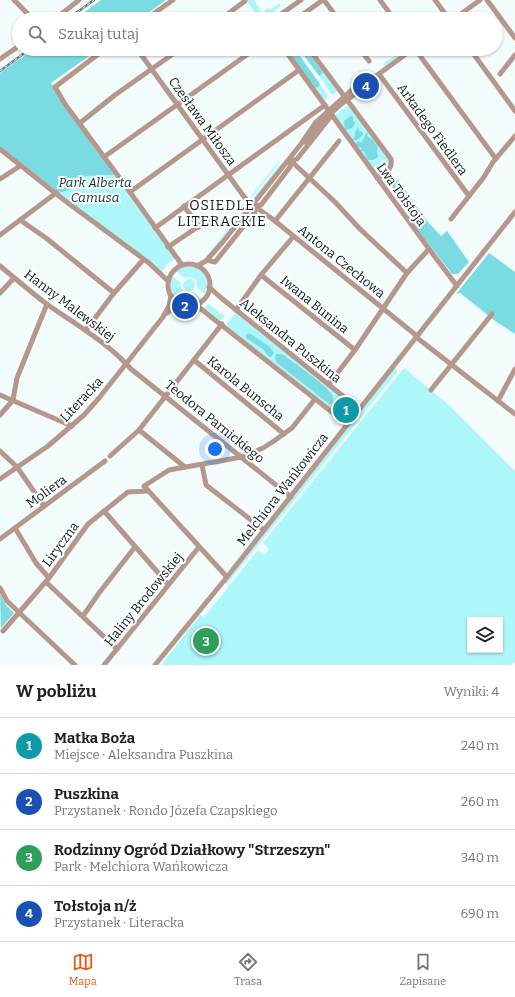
<!DOCTYPE html>
<html lang="pl">
<meta charset="utf-8">
<style>
body{margin:0;font-family:Bitter,serif;background:#f6f6f6;color:#222}
.controls{position:absolute;right:12px;bottom:12px;display:grid;overflow:hidden;border-radius:0px;box-shadow:0 1px 3px #0004}
.controls button{width:36px;height:36px;display:grid;place-items:center;padding:0;border:0;border-bottom:1px solid #e0e0e0;background:#fff;color:#222;font:20px sans-serif}
.you{position:absolute;left:215px;top:449px;width:14px;height:14px;margin:-10px;border:3px solid #fff;border-radius:50%;background:#1a73e8;box-shadow:0 0 0 6px #1a73e833}
.badge{display:grid;place-items:center;width:26px;height:26px;border-radius:50%;background:#ea580c;color:#fff;font-size:13px;font-weight:700}
.pin{position:absolute;translate:-50% -50%;border:2px solid #fff;box-shadow:0 1px 4px #0006}
.list{margin:0;padding:0;list-style:none}
h2{display:flex;justify-content:space-between;align-items:center;height:52px;margin:0;padding:0 16px;font-size:17px}
h2 small{font-size:13px;font-weight:400;color:#767676}
.list li{display:grid;grid-template-columns:26px 1fr auto;gap:12px;align-items:center;box-sizing:border-box;height:56px;padding:0 16px;border-top:1px solid #e0e0e0}
.list b{display:block;font-size:15px;white-space:nowrap}
.list p{margin:0;font-size:13px;white-space:nowrap;color:#767676}
.list em{font-size:13px;font-style:normal;color:#767676}
.icon{flex:none;width:22px;height:22px;fill:none;stroke:currentColor;stroke-width:2;stroke-linecap:round;stroke-linejoin:round}
.map{position:relative;flex:none;width:515px;height:665px;overflow:hidden}
.search{position:absolute;background:#fff;box-shadow:0 1px 3px #0004;left:12px;right:12px;top:12px;height:44px;display:flex;align-items:center;gap:10px;box-sizing:border-box;padding:0 14px;border-radius:22px;color:#767676;font-size:15px}
.sheet{height:276px;background:#fff}
nav{display:flex;justify-content:space-around;align-items:center;box-sizing:border-box;height:56px;border-top:1px solid #e0e0e0;background:#fff;font-size:11px;color:#767676}
nav a{display:grid;justify-items:center;gap:2px}
nav .on{color:#ea580c}
.map>svg:first-child{display:block}
</style>
<div class="map">
<svg width="515" height="665" viewBox="0 0 515 665">
<rect width="100%" height="100%" fill="#f3fcfd"/>
<!-- green -->
<g fill="#adf7fb" fill-rule="evenodd">
<path d="M246,0H254L262,13L268,8L270,10L279,3L281,6L267,17L263,16L259,19Z"/>
<path d="M404,49L406,51L384,67L383,64Z"/>
<path d="M323,72L337,91L332,95L319,76L321,75Z"/>
<path d="M320,84L327,94V98L324,101L315,88L319,87Z"/>
<path d="M347,106L351,110L390,161C388,169 385,172 378,175L334,116Z"/>
<path d="M100,154L175,259L167,264L162,272L53,189Z"/>
<path d="M278,162H280L250,200L249,199Z"/>
<path d="M281,163L282,164L254,200L251,201Z"/>
<path d="M244,209L245,210L206,259L205,258Z"/>
<path d="M188,266C203,267 211,280 205,294L197,288C198,279 192,275 184,278L176,271L181,268Z"/>
<path d="M172,276L180,282C180,291 185,294 194,293L202,299C185,312 164,295 172,276Z"/>
<circle cx="189" cy="285" r="6"/>
<path d="M209,304L219,312V313L220,314L221,313L225,316L221,320H220L204,308Z"/>
<path d="M235,313L356,408V411L348,420H345L226,325Z"/>
<path d="M395,367L397,372L359,419L355,417Z"/>
<path d="M404,368L448,404L515,471V662L511,665H161L200,615L204,617L258,550L264,555L269,549L263,543ZM470,620H500V650H470Z"/>
<path d="M355,418L358,421L227,584L224,583Z"/>
</g>
<!-- forest -->
<g fill="#7bdbe2">
<path d="M101,0H166L140,19H75Z"/>
<path d="M34,49H99L51,83L69,112L114,175L85,176L78,187L59,193L0,146V73Z"/>
<path d="M286,49H295L320,84L319,87L315,88Z"/>
<path d="M299,49H306L323,72L321,75L319,76Z"/>
<path d="M351,116L353,118V121L355,122C355,128 350,129 345,130L344,121Z"/>
<path d="M358,127L359,131L363,132V135L357,140H353L355,136V132Z"/>
<path d="M367,132L368,133L367,136L372,139L378,147L377,152L378,157L373,160H368L364,151H361V147H357L355,144L359,141L361,143Z"/>
<path d="M398,180L427,221L441,236L447,231L469,262L458,274H452L408,217L411,214L391,185Z"/>
<path d="M489,253L515,272V334L495,321L460,293L456,294Z"/>
<path d="M249,333L269,346L274,353L271,357L268,356L263,349L246,338V335Z"/>
<path d="M276,354H281L285,356C295,364 327,385 332,395C334,398 333,401 332,404H329L276,362L275,357Z"/>
<path d="M0,594L6,605L14,613L1,628Z"/>
</g>
<g fill="none" stroke-linecap="round" stroke-linejoin="round">
<!-- minor -->
<g stroke="#b6978b" stroke-width="5">
<path d="M14,0L33,19"/>
<path d="M324,0L338,19"/>
<path d="M380,0L394,19"/>
<path d="M435,0L449,19"/>
<path d="M487,0L515,38"/>
<path d="M55,19L79,0"/>
<path d="M146,19L173,0"/>
<path d="M221,19L245,1"/>
<path d="M274,19L301,0"/>
<path d="M296,19L323,0"/>
<path d="M454,19L480,0"/>
<path d="M105,49L55,87L65,104L130,192L182,265"/>
<path d="M137,49L245,198L252,206"/>
<path d="M284,49L429,249L457,286"/>
<path d="M309,49L391,159C393,169 385,174 377,178"/>
<path d="M360,49L369,61"/>
<path d="M415,49L496,159"/>
<path d="M470,49L515,111"/>
<path d="M0,59L19,46"/>
<path d="M379,74L469,196"/>
<path d="M500,74L515,55"/>
<path d="M80,123L115,95L180,49"/>
<path d="M305,142L324,120L340,105L372,82L376,76L413,49"/>
<path d="M0,149L64,200L149,263L168,281"/>
<path d="M104,157L255,49"/>
<path d="M290,160L335,202L360,229L407,273"/>
<path d="M0,179L20,166"/>
<path d="M130,192L299,70"/>
<path d="M253,205L275,221L417,336"/>
<path d="M184,206L199,227"/>
<path d="M451,219L484,177L493,162L515,136"/>
<path d="M20,220L46,238L114,293"/>
<path d="M275,221L339,141"/>
<path d="M155,228L325,105"/>
<path d="M0,235L56,193"/>
<path d="M168,247L211,218"/>
<path d="M210,261L215,262L255,212V206L261,205L290,167L291,161L297,159L332,115"/>
<circle cx="189" cy="285" r="21"/>
<path d="M0,266C16,279 32,293 48,305C77,325 108,343 131,369L291,497"/>
<path d="M197,266L206,261L222,243L301,144L316,122L355,87L372,77L376,76"/>
<path d="M261,275L355,350"/>
<path d="M209,287L220,297L359,409"/>
<path d="M0,293L14,278"/>
<path d="M196,305L347,424"/>
<path d="M236,310L261,275L293,237"/>
<path d="M167,313L173,308L180,304"/>
<path d="M86,330L114,293L143,260"/>
<path d="M416,337L515,414"/>
<path d="M194,360L284,434"/>
<path d="M329,384L355,350L407,273L429,249"/>
<path d="M431,390L492,314"/>
<path d="M0,395L72,426"/>
<path d="M498,401L515,369"/>
<path d="M0,415L13,400L17,378L47,304"/>
<path d="M139,430L185,467"/>
<path d="M0,451L17,467L44,506"/>
<path d="M110,456L139,430L222,324"/>
<path d="M202,465L206,485L264,530"/>
<path d="M0,479L48,446L84,415L99,398L163,317L169,306L171,296"/>
<path d="M104,511L168,584"/>
<path d="M15,528L36,563L49,578"/>
<path d="M0,539L105,461"/>
<path d="M227,577L144,486L169,470L242,457L263,448L274,441L292,428L315,399"/>
<path d="M46,582L117,649"/>
<path d="M0,588L7,601L75,665"/>
<path d="M83,616L99,593L135,547"/>
<path d="M3,631L49,578L88,524L128,492L148,491"/>
<path d="M104,665L199,547"/>
<path d="M155,665L227,577L515,212"/>
</g>
<!-- rail casing -->
<g stroke="#6c7b7c" stroke-width="2.5">
<g id="rail">
<path d="M68,19L94,0"/>
<path d="M0,71L30,49"/>
</g>
</g>
<!-- rail -->
<use href="#rail" stroke="#fff" stroke-width="1" stroke-dasharray="3" stroke-linecap="butt"/>
</g>
<g text-anchor="middle" stroke-width="4" stroke-linejoin="round" paint-order="stroke">
<!-- street labels -->
<g font-size="13" fill="#081b1c" stroke="#fff">
<text transform="translate(203 121) rotate(54)" y="5">Czesława Miłosza</text>
<text transform="translate(433 129) rotate(54)" y="5">Arkadego Fiedlera</text>
<text transform="translate(402 194) rotate(54)" y="5">Lwa Tołstoja</text>
<text transform="translate(342 261) rotate(39)" y="5">Antona Czechowa</text>
<text transform="translate(315 304) rotate(39)" y="5">Iwana Bunina</text>
<text transform="translate(70 305) rotate(37)" y="5">Hanny Malewskiej</text>
<text transform="translate(291 340) rotate(39)" y="5">Aleksandra Puszkina</text>
<text transform="translate(246 388) rotate(39)" y="5">Karola Bunscha</text>
<text transform="translate(81 399) rotate(-47)" y="5">Literacka</text>
<text transform="translate(215 421) rotate(39)" y="5">Teodora Parnickiego</text>
<text transform="translate(282 489) rotate(-52)" y="5">Melchiora Wańkowicza</text>
<text transform="translate(46 491) rotate(-36)" y="5">Moliera</text>
<text transform="translate(60 544) rotate(-54)" y="5">Liryczna</text>
<text transform="translate(143 599) rotate(-51)" y="5">Haliny Brodowskiej</text>
</g>
<!-- park labels -->
<g font-size="13" font-style="italic" fill="#053639" stroke="#fff">
<text x="95" y="187">Park Alberta<tspan x="95" dy="15">Camusa</tspan></text>
</g>
<!-- neighbourhood labels -->
<g font-size="14" letter-spacing="1" fill="#081b1c" stroke="#fff">
<text x="222" y="210">OSIEDLE<tspan x="222" dy="16">LITERACKIE</tspan></text>
</g>
</g>
</svg>
<div class="controls">
<button><svg class="icon" aria-label="layers" viewBox="0 0 24 24"><path d="M12 4l9 5-9 5-9-5zM3 14l9 5 9-5"/></svg></button>
</div>
<div class="you"></div>
<div class="pin badge" style="left:346px;top:410px;background:#0f9aa8">1</div>
<div class="pin badge" style="left:185px;top:306px;background:#1a4fb4">2</div>
<div class="pin badge" style="left:206px;top:641px;background:#2e9e5b">3</div>
<div class="pin badge" style="left:366px;top:86px;background:#1a4fb4">4</div>
<div class="search"><svg class="icon" aria-label="search" viewBox="0 0 24 24"><circle cx="10" cy="10" r="6"/><path d="M15 15l6 6"/></svg>Szukaj tutaj</div>
</div>
<section class="sheet">
<h2>W pobliżu<small>Wyniki: 4</small></h2>
<ul class="list">
<li><span class="badge" style="background:#0f9aa8">1</span><div><b>Matka Boża</b><p>Miejsce · Aleksandra Puszkina</p></div><em>240 m</em></li>
<li><span class="badge" style="background:#1a4fb4">2</span><div><b>Puszkina</b><p>Przystanek · Rondo Józefa Czapskiego</p></div><em>260 m</em></li>
<li><span class="badge" style="background:#2e9e5b">3</span><div><b>Rodzinny Ogród Działkowy &quot;Strzeszyn&quot;</b><p>Park · Melchiora Wańkowicza</p></div><em>340 m</em></li>
<li><span class="badge" style="background:#1a4fb4">4</span><div><b>Tołstoja n/ż</b><p>Przystanek · Literacka</p></div><em>690 m</em></li>
</ul>
</section>
<nav>
<a class="on"><svg class="icon" aria-label="map" viewBox="0 0 24 24"><path d="M3 6l6-2 6 2 6-2v14l-6 2-6-2-6 2zM9 4v14M15 6v14"/></svg>Mapa</a>
<a><svg class="icon" aria-label="directions" viewBox="0 0 24 24"><path d="M12 3l9 9-9 9-9-9zM9 14v-3h6M13 9l2 2-2 2"/></svg>Trasa</a>
<a><svg class="icon" aria-label="saved" viewBox="0 0 24 24"><path d="M7 4h10v16l-5-4-5 4z"/></svg>Zapisane</a>
</nav>
